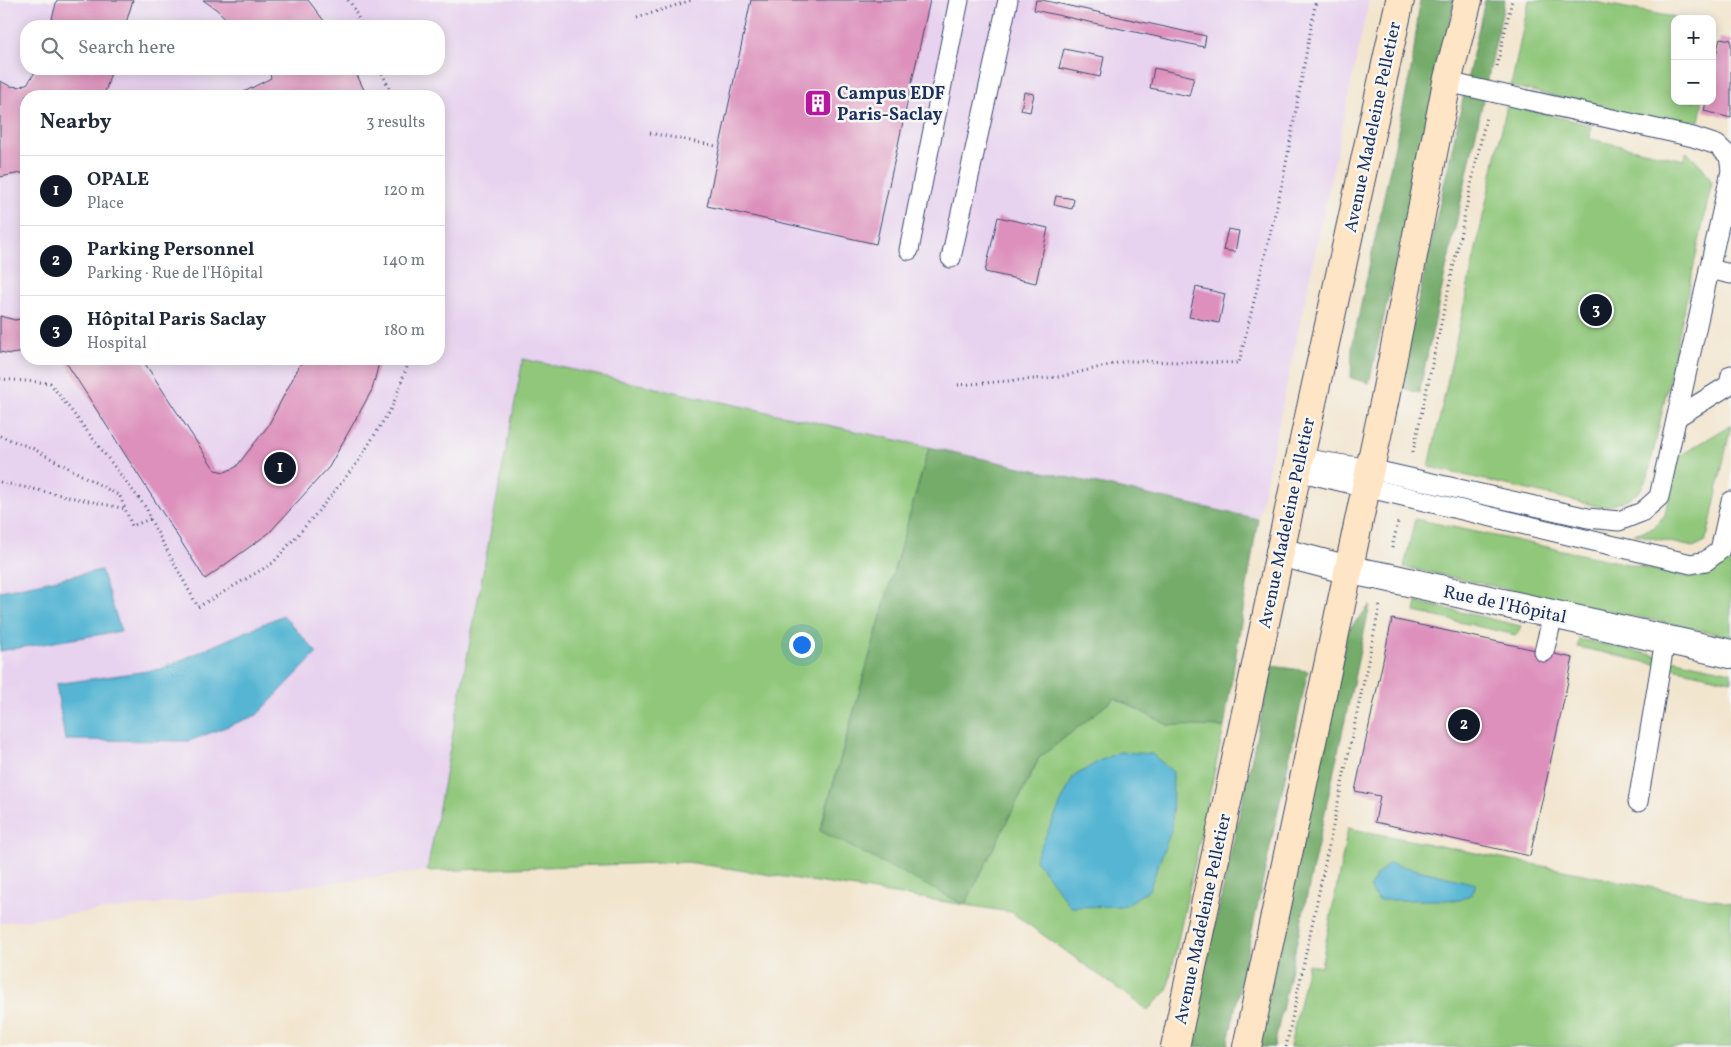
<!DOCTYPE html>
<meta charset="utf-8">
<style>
body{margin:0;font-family:Vollkorn,serif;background:#f2f2f3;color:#1f2937}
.controls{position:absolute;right:15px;top:15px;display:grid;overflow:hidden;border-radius:10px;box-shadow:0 2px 12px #0003}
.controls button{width:45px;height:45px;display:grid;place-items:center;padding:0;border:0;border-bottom:1px solid #e0e1e3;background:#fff;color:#1f2937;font:25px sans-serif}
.you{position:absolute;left:801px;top:644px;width:18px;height:18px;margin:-12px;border:4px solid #fff;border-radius:50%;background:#1a73e8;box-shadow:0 0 0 8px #1a73e833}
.badge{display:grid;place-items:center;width:32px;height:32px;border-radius:50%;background:#111827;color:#fff;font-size:16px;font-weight:700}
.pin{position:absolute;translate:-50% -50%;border:2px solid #fff;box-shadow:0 1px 5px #0006}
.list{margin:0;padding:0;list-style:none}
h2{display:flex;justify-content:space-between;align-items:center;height:65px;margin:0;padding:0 20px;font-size:21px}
h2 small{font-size:16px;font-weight:400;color:#747a83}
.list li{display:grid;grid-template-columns:32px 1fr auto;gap:15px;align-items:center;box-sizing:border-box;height:70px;padding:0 20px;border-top:1px solid #e0e1e3}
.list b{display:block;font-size:19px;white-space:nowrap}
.list p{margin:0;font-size:16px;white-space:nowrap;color:#747a83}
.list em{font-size:16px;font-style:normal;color:#747a83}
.icon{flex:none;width:28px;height:28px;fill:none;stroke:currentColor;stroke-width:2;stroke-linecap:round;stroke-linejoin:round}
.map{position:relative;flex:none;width:1731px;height:1047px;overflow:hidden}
.search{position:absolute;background:#fff;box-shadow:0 2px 12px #0003;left:20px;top:20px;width:425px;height:55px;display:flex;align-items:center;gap:12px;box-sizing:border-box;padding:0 18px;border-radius:20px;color:#747a83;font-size:19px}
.panel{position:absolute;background:#fff;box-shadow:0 2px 12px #0003;left:20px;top:90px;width:425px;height:275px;border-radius:20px}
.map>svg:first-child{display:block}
</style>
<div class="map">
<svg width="1731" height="1047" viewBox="0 0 1731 1047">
<rect width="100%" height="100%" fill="#f6f6f2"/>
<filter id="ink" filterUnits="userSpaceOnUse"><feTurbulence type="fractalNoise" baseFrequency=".02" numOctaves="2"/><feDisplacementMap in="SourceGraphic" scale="10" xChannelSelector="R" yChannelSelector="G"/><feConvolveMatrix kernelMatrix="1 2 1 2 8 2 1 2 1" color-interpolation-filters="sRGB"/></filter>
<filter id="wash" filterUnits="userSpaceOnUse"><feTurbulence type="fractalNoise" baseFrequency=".0096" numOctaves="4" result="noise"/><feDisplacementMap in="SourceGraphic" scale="20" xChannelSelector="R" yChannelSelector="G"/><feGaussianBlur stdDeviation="1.12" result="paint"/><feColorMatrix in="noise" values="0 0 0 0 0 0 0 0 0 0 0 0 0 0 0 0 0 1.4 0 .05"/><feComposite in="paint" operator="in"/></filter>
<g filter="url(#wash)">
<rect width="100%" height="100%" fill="#f2e5ce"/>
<!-- built -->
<path fill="#e7d2ef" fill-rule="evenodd" d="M0,0H1369L1258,519L523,359L427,871L0,923ZM26,26H439V69H26ZM26,96H439V359H26Z"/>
<!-- green -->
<g fill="#90c77a" stroke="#567b6c">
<path d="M1529,0H1585L1683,19H1675V101H1703L1699,121L1690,120V129L1511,86Z"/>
<path d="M1507,105L1591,125L1590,139L1684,160L1686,152C1698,161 1705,169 1712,182L1648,476L1639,492L1622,502L1601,507L1429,467Z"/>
<path d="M523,359L929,447L820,830L1019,800L1039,758L1115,698L1168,725L1224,727L1167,991L1148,1010L1011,912L687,862L427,871Z"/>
<path d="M1731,425L1708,534L1704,542L1693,547L1634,534L1653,528L1665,515L1676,458Z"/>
<path d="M1415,519L1694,578C1708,574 1723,571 1731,558V637L1404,567Z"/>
<path d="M1417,602L1521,626L1519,632L1516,635L1415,612Z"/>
<path d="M1579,639L1731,672V681L1578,647Z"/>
<path d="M1348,828L1731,903V1047H1290L1308,964L1321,967Z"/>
</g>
<!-- forest -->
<g fill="#74ac6a" stroke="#486e64">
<path d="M1420,0H1455L1369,383L1351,378L1352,347L1412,65Z"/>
<path d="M1485,0H1505L1419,393L1399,387Z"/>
<path d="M929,447L1258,519L1224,727L1168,725L1115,698L1039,758L965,905L820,831Z"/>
<path d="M1370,605L1274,1047H1257L1348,630Z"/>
<path d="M1272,666L1308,671L1227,1047H1188Z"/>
</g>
<!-- water -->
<g fill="#55b5d3" stroke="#387298">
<path d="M101,570L121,631L0,651V591Z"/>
<path d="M283,615L317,653L257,715L189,741L65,740L56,684L161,669Z"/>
<path d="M1119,752L1152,754L1173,772L1172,828L1149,890L1124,906L1071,907L1035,859L1073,777L1099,761Z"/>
<path d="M1389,863L1476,884L1472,894L1460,900H1378L1370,888L1375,877Z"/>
</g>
<g id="blocks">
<!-- building -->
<g fill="#dd90bc">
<path d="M57,0H133L125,26H50Z"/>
<path d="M203,0H308L328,26H234L216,9Z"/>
<path d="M751,0H930L876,244L707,206Z"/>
<path d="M1036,0H1042L1206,36L1204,47L1034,10Z"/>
<path d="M1720,38L1731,40V118L1704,111L1706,101H1712V72Z"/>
<path d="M1064,49L1104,57L1100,77L1059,68Z"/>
<path d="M1154,68L1194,77L1189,96L1150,88Z"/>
<path d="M37,69H112L104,96H26V174L21,173L0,177V81L10,86L19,87L28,83Z"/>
<path d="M269,69H354L367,96H236L271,78Z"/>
<path d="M1024,92L1034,94L1030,112L1021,110Z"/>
<path d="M1056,196L1074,199L1072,209L1054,205Z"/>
<path d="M998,217L1048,228L1036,283L985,272Z"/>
<path d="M1228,229L1239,231L1235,252L1223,250Z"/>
<path d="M1196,287L1225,294L1219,323L1189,317Z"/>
<path d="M0,316L15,320L26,318V352L11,354L0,352Z"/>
<path d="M64,359H142L215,470L225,472L236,467L268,426L303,359H380L372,390L329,467L269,533L205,579Z"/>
<path d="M1392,619L1573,658L1530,856L1375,822L1380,796L1355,791Z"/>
</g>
</g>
</g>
<g filter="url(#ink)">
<use href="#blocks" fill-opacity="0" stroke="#3b4a6f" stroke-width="1"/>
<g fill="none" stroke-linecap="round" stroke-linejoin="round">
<!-- lane casing -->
<g stroke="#3b4a6f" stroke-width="21">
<g id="lane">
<path d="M1447,82L1693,137L1717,145L1729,156L1731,170"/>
<path d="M909,250L959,0"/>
<path d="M951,258L1008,0"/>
<path d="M1709,269L1731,274"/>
<path d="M1677,417L1729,385L1731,375"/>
<path d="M1300,458L1370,469L1588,518L1619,521L1642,512L1659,497L1731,171"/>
<path d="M1297,471L1691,564L1706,561L1720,550L1731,501"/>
<path d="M1544,652L1553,615"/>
<path d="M1638,802L1665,640"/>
</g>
</g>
<!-- street casing -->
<g stroke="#3b4a6f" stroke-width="30">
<path id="street" d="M1280,552L1349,570L1386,577L1731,654"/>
</g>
<!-- secondary casing -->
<g stroke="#3b4a6f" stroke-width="30">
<g id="secondary">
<path d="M1175,1047L1300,458L1400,0"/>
<path d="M1247,1047L1385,398L1447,82L1468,0"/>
</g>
</g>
<!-- path -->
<g stroke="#3b4a6f" stroke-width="3" stroke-dasharray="1 4" stroke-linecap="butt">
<path d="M348,0L352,5L362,26"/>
<path d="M637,18L692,0"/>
<path d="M1497,66L1512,0"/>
<path d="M380,69L393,96"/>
<path d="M650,133L716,146"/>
<path d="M0,379L50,383L147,509L150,519L198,607L273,563L316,514L358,462L392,407L410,359"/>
<path d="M958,385L1059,377L1126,361L1239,363L1283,180L1316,0"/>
<path d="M0,436L32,448L120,496L132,526L150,519"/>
<path d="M1413,452L1486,117"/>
<path d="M0,482L126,509"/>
<path d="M1392,548L1398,522"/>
<path d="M1286,1047L1380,605"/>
</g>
<!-- lane -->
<use href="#lane" stroke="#fff" stroke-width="19"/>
<!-- street -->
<use href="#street" stroke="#fff" stroke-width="28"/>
<!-- secondary -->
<use href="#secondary" stroke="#fee5c5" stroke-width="28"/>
</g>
</g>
<!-- icons -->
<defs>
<g id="building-square" transform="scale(1.4375)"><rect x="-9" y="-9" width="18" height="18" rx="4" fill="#b5179e" stroke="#f6f6f2"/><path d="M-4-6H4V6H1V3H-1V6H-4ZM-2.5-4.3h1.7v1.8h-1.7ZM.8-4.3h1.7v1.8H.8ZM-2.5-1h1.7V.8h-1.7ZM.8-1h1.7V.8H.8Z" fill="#fff"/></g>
</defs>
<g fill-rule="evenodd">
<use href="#building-square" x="818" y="103"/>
</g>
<g text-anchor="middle" stroke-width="5" stroke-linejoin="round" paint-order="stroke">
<!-- poi labels -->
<g font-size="18" font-weight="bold" fill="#1b2f5e" stroke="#f6f6f2" text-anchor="start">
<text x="837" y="99">Campus EDF<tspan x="837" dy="21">Paris-Saclay</tspan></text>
</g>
<!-- street labels -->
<g font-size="18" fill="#1b2f5e" stroke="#f6f6f2">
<text transform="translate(1372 127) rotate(-78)" y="6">Avenue Madeleine Pelletier</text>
<text transform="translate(1286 523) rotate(-78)" y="6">Avenue Madeleine Pelletier</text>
<text transform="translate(1505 604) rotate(12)" y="6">Rue de l'Hôpital</text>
<text transform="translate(1202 919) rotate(-78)" y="6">Avenue Madeleine Pelletier</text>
</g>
</g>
</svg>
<div class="controls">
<button>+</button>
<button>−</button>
</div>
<div class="you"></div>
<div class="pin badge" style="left:280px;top:468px">1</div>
<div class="pin badge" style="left:1464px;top:725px">2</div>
<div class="pin badge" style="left:1596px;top:310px">3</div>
<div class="search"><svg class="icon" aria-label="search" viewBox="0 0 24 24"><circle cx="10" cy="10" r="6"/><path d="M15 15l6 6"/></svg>Search here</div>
<section class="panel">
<h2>Nearby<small>3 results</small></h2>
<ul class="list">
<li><span class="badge">1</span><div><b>OPALE</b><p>Place</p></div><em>120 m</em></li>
<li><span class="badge">2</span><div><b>Parking Personnel</b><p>Parking · Rue de l'Hôpital</p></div><em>140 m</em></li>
<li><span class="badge">3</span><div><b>Hôpital Paris Saclay</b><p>Hospital</p></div><em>180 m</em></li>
</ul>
</section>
</div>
